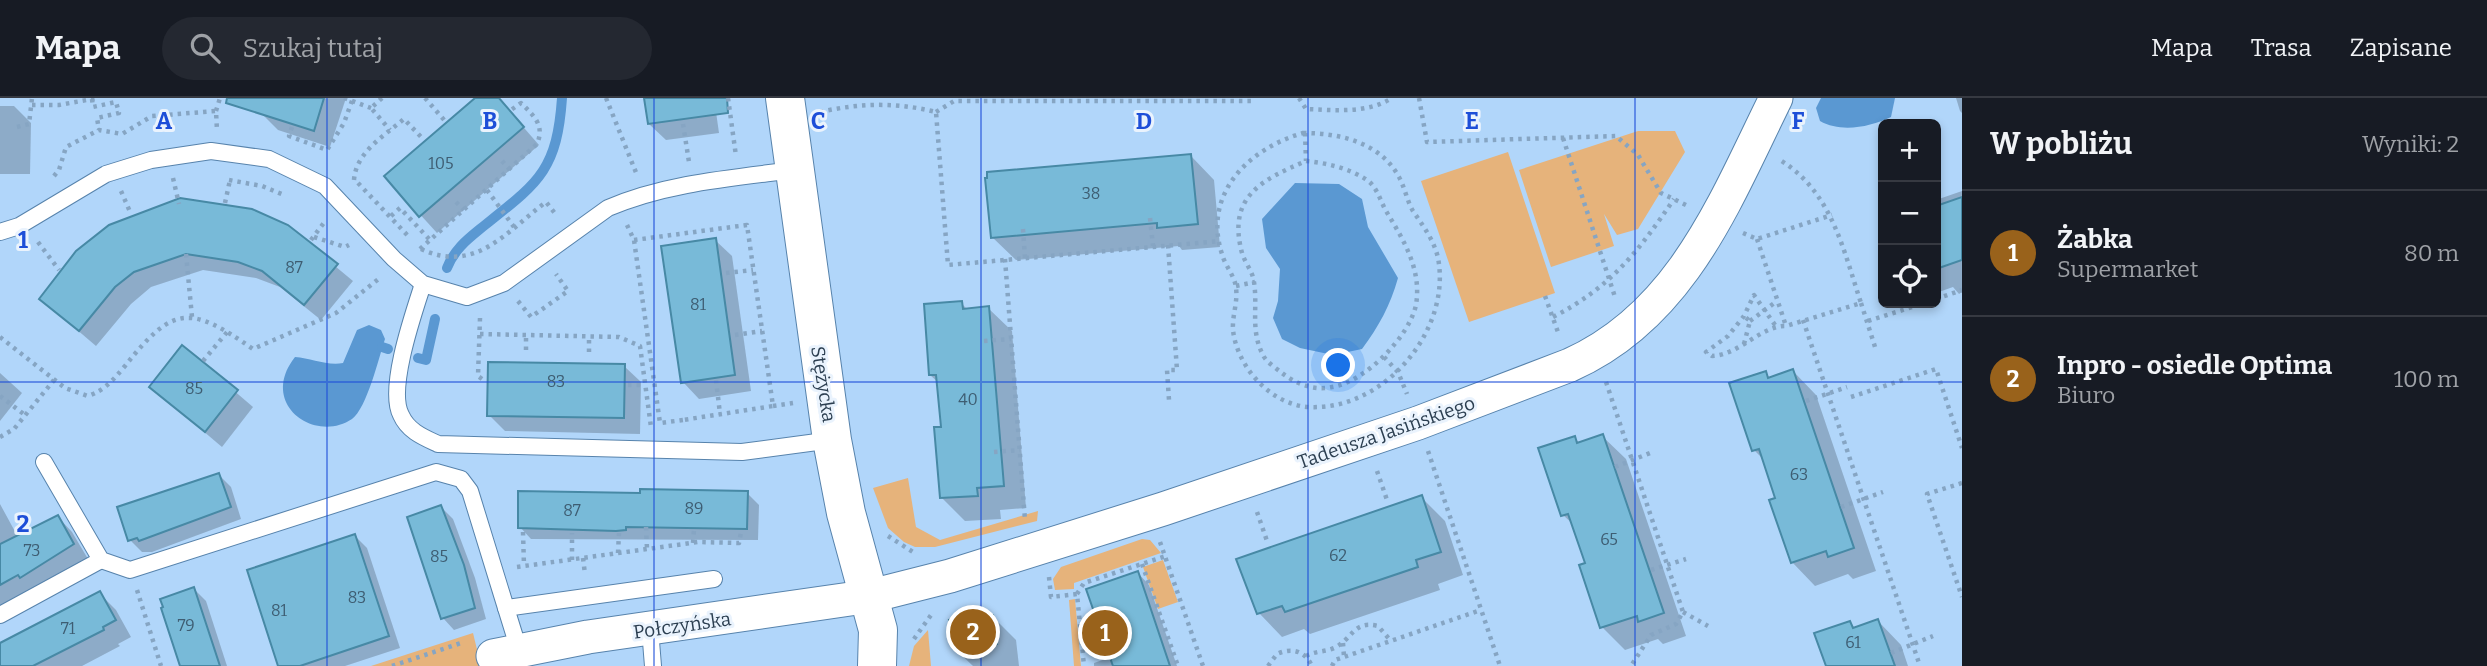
<!DOCTYPE html>
<html lang="pl">
<meta charset="utf-8">
<style>
body{margin:0;font-family:Bitter,serif;background:#242831;color:#f1f3f6}
.controls{position:absolute;right:21px;top:21px;display:grid;overflow:hidden;border-radius:10px;box-shadow:0 4px 10px #0003}
.controls button{width:63px;height:63px;display:grid;place-items:center;padding:0;border:0;border-bottom:2px solid #363941;background:#171b24;color:#f1f3f6;font:35px sans-serif}
.you{position:absolute;left:1339px;top:268px;width:24px;height:24px;margin:-18px;border:5px solid #fff;border-radius:50%;background:#1a73e8;box-shadow:0 0 0 10px #1a73e833}
.badge{display:grid;place-items:center;width:46px;height:46px;border-radius:50%;background:#99621b;color:#fff;font-size:23px;font-weight:700}
.pin{position:absolute;translate:-50% -50%;border:4px solid #fff;box-shadow:0 2px 7px #0006}
.list{margin:0;padding:0;list-style:none}
h2{display:flex;justify-content:space-between;align-items:center;height:91px;margin:0;padding:0 28px;font-size:30px}
h2 small{font-size:23px;font-weight:400;color:#9ea1a6}
.list li{display:grid;grid-template-columns:46px 1fr auto;gap:21px;align-items:center;box-sizing:border-box;height:126px;padding:0 28px;border-top:2px solid #363941}
.list b{display:block;font-size:26px;white-space:nowrap}
.list p{margin:0;font-size:23px;white-space:nowrap;color:#9ea1a6}
.list em{font-size:23px;font-style:normal;color:#9ea1a6}
.icon{flex:none;width:38px;height:38px;fill:none;stroke:currentColor;stroke-width:2;stroke-linecap:round;stroke-linejoin:round}
.map{position:relative;flex:none;width:1962px;height:568px;overflow:hidden}
header{display:flex;align-items:center;gap:42px;box-sizing:border-box;height:98px;padding:0 35px;background:#171b24;border-bottom:2px solid #363941}
header strong{font-size:33px}
nav{display:flex;gap:38px;margin-inline-start:auto;font-size:24px}
.search{width:490px;height:63px;background:#242831;display:flex;align-items:center;gap:18px;box-sizing:border-box;padding:0 24px;border-radius:38px;color:#9ea1a6;font-size:26px}
main{display:flex}
aside{flex:1;background:#171b24}
.map>svg:first-child{display:block}
</style>
<header>
<strong>Mapa</strong>
<div class="search"><svg class="icon" aria-label="search" viewBox="0 0 24 24"><circle cx="10" cy="10" r="6"/><path d="M15 15l6 6"/></svg>Szukaj tutaj</div>
<nav><a>Mapa</a><a>Trasa</a><a>Zapisane</a></nav>
</header>
<main>
<div class="map">
<svg width="1962" height="568" viewBox="0 0 1962 568">
<rect width="100%" height="100%" fill="#b1d6fa"/>
<!-- green -->
<g fill="#e6b37b">
<path d="M1638,33H1675L1685,54L1638,131L1617,137L1604,116L1614,148L1551,169L1519,72Z"/>
<path d="M1508,54L1555,195L1469,224L1421,83Z"/>
<path d="M908,380L916,429L940,442L1038,413L1037,423L935,449H915L904,444L888,430L873,390Z"/>
<path d="M1142,441L1150,442L1161,455L1074,485V491L1055,492L1053,481L1061,469Z"/>
<path d="M1163,462L1178,504L1158,511L1143,469Z"/>
<path d="M1075,501L1081,568H1074L1069,502Z"/>
<path d="M928,532L931,568H909L914,548Z"/>
<path d="M473,535L481,568H371Z"/>
</g>
<!-- water -->
<g fill="#5a98d2">
<path d="M1821,0H1895L1891,19C1870,29 1841,35 1820,23L1816,10Z"/>
<path d="M1295,85L1339,86L1362,101L1368,129L1398,180C1390,208 1379,228 1362,251L1333,257L1300,250L1282,241L1273,220L1278,203L1280,171L1266,150L1262,121Z"/>
<path d="M369,227L381,232L385,241C379,259 367,310 352,321C315,346 258,306 295,259C311,260 327,268 343,265L357,232Z"/>
</g>
<!-- shadow -->
<g fill="#0003">
<path d="M267,0H346L330,49L278,32L262,16Z"/>
<path d="M478,0H498L539,47L437,135L386,79Z"/>
<path d="M646,0H714L719,35L666,42L649,26Z"/>
<path d="M1956,0H1962V15L1960,13Z"/>
<path d="M0,8H14L31,25L30,76H0Z"/>
<path d="M1191,58L1214,82L1220,149L1182,152L1179,148L1016,162L992,139Z"/>
<path d="M1962,93V194L1959,196L1953,189L1936,195V102Z"/>
<path d="M180,102L288,129L353,183L321,222L280,189L256,180L203,172L151,189L131,206L96,248L41,201Z"/>
<path d="M1883,120V137L1878,122Z"/>
<path d="M715,142L732,158L751,293L699,301L683,284Z"/>
<path d="M961,205L968,212L988,210L1012,233L1026,410L1000,412L1001,421L965,423L941,399L942,330L939,285L930,277Z"/>
<path d="M183,249L253,309L222,349L151,289Z"/>
<path d="M624,268L641,284L640,336L505,333L489,317Z"/>
<path d="M1793,273L1816,297L1876,473L1853,481L1848,476L1815,488L1792,464L1765,363L1754,352L1765,275L1771,281Z"/>
<path d="M0,275L22,295L0,323Z"/>
<path d="M1602,338L1626,361L1686,538L1663,546L1658,541L1625,552L1602,529L1587,466L1575,428L1563,417L1574,340L1580,345Z"/>
<path d="M219,377L231,389L241,421L152,454H142L130,442Z"/>
<path d="M520,394L747,395L759,407L758,442L531,441L520,429Z"/>
<path d="M1421,399L1445,423L1463,477L1438,486L1440,492L1310,536L1304,531L1282,539L1259,515Z"/>
<path d="M0,406L18,439L58,419L72,434L88,461L0,511Z"/>
<path d="M441,409L453,421L475,480L486,521L454,532L443,520Z"/>
<path d="M355,438L367,450L400,550L345,568H280Z"/>
<path d="M1138,475L1149,487L1177,568H1094V565L1111,559Z"/>
<path d="M194,491L206,503L227,568H182Z"/>
<path d="M99,495L116,512L131,539L118,546L120,548L82,568H0V548Z"/>
<path d="M993,519L1016,542L1019,568H973L954,550Z"/>
<path d="M1878,523L1901,547L1908,568H1827L1850,525L1856,531Z"/>
</g>
<g fill="none" stroke-linecap="round" stroke-linejoin="round">
<!-- stream -->
<g stroke="#5a98d2" stroke-width="10">
<path d="M447,170C455,150 468,141 485,127C539,84 557,72 562,0"/>
<path d="M382,249L388,251"/>
<path d="M418,260L426,262L435,221"/>
</g>
</g>
<!-- building -->
<g fill="#78bad8" stroke="#4789a5" stroke-width="2">
<path d="M227,0H324L314,33L226,5Z"/>
<path d="M475,0H499L524,29L419,119L384,78Z"/>
<path d="M644,0H727L728,15L648,26Z"/>
<path d="M1191,56L1198,126L1157,130V125L991,140L985,80H987V74Z"/>
<path d="M1962,99V162L1936,171V108Z"/>
<path d="M180,100L252,111L288,127L338,166L304,207L262,173L238,164L186,156L134,174L115,189L79,233L39,201L76,153L109,127Z"/>
<path d="M716,140L735,277L681,285L661,148Z"/>
<path d="M962,203L963,211L989,208L1004,388L977,390L978,398L940,400L934,329H941L936,277H929L924,206Z"/>
<path d="M182,247L238,292L205,334L149,289Z"/>
<path d="M488,264L625,266L624,320L487,318Z"/>
<path d="M1793,271L1854,450L1828,459L1826,453L1791,465L1769,402L1775,400L1759,351L1752,353L1729,285L1766,273L1768,280Z"/>
<path d="M1603,336L1664,515L1638,524L1637,518L1600,530L1579,467L1585,465L1568,416L1561,418L1538,350L1575,338L1577,345Z"/>
<path d="M219,375L231,409L139,443L137,440L128,443L117,409Z"/>
<path d="M640,391L748,393L747,431L626,429V432L616,433L518,430V393L640,395Z"/>
<path d="M1422,397L1441,454L1416,462L1418,469L1329,499L1285,514L1282,508L1257,516L1236,461Z"/>
<path d="M441,407L464,467L475,510L441,521L407,419Z"/>
<path d="M58,417L74,446L20,480L18,477L0,487V446Z"/>
<path d="M355,436L389,538L300,568H278L247,472Z"/>
<path d="M1138,473L1170,568H1113L1086,491Z"/>
<path d="M194,489L220,568H180L161,510L163,509L160,501Z"/>
<path d="M100,493L116,522L103,529L104,532L33,568H0V545Z"/>
<path d="M993,517L997,546L953,550L949,522Z"/>
<path d="M1878,521L1895,568H1826L1814,535L1850,523L1853,530Z"/>
</g>
<g fill="none" stroke-linecap="round" stroke-linejoin="round">
<!-- service casing -->
<g stroke="#5783ac" stroke-width="18">
<g id="service">
<path d="M0,134L19,128L106,76L151,62L211,53L269,61L325,88L394,161L423,186L467,199L504,185L608,110C666,85 732,80 794,72"/>
<path d="M423,186C414,214 387,291 401,317C408,333 423,339 438,346L742,354L832,342"/>
<path d="M44,364L101,462L130,472L436,374L461,381L470,393L506,510L714,481"/>
<path d="M506,510L519,552"/>
<path d="M0,517L101,462"/>
<path d="M650,531L653,568"/>
</g>
</g>
<!-- minor casing -->
<g stroke="#5783ac" stroke-width="35">
<path id="minor" d="M493,558L588,539L871,498L950,478L1163,411L1418,325L1570,267C1682,217 1725,103 1776,0"/>
</g>
<!-- tertiary casing -->
<g stroke="#5783ac" stroke-width="40">
<path id="tertiary" d="M785,0L832,342L846,415L878,532L877,568"/>
</g>
<!-- path -->
<g stroke="#86a5c3" stroke-width="4.5" stroke-dasharray="3.5 5" stroke-linecap="butt">
<path d="M344,0L371,10"/>
<path d="M382,0L371,10L390,32"/>
<path d="M425,0L445,23"/>
<path d="M606,0L637,77"/>
<path d="M728,0L736,58"/>
<path d="M1299,0L1306,11C1334,12 1367,16 1392,0"/>
<path d="M1419,0L1427,44L1616,38L1638,57L1661,95L1688,108"/>
<path d="M92,1L93,9L116,4L119,15L97,20L99,32"/>
<path d="M32,7H59L98,0"/>
<path d="M216,13L220,0"/>
<path d="M820,14C860,5 896,4 936,14L948,167L1220,143"/>
<path d="M936,14L954,3H1253V0"/>
<path d="M683,26L689,64"/>
<path d="M17,29L29,26L32,0"/>
<path d="M292,29L289,38L327,52L344,25L353,0"/>
<path d="M1303,35C1339,35 1380,44 1399,79C1405,90 1407,103 1413,113C1423,128 1434,142 1438,160C1452,232 1384,313 1309,309C1271,307 1237,269 1233,232C1232,218 1238,204 1236,190C1235,178 1225,168 1222,156C1202,95 1250,50 1303,35Z"/>
<path d="M1305,35L1306,63"/>
<path d="M1563,40L1615,199"/>
<path d="M502,63L510,72"/>
<path d="M1306,63C1326,65 1349,70 1367,82C1377,89 1380,102 1386,113C1403,141 1422,171 1416,207C1409,239 1365,284 1332,289C1314,293 1296,286 1282,275C1276,270 1266,264 1263,257C1250,232 1258,210 1254,184C1253,174 1245,165 1242,155C1227,99 1261,82 1306,63Z"/>
<path d="M54,78L59,72L66,49L99,32L122,36L152,18L216,13L217,33"/>
<path d="M173,80L179,106"/>
<path d="M229,82L262,88L284,97"/>
<path d="M354,82C356,54 384,38 404,21L423,41"/>
<path d="M358,85L410,140"/>
<path d="M487,92L514,129"/>
<path d="M121,93L131,116"/>
<path d="M456,104L464,112"/>
<path d="M225,105L230,82"/>
<path d="M391,118L400,110L430,142"/>
<path d="M1150,120L1153,148"/>
<path d="M627,127L634,142L660,325L683,322"/>
<path d="M1023,131L1025,160"/>
<path d="M1743,135L1757,141L1832,117"/>
<path d="M314,139L345,149L349,147"/>
<path d="M1757,141L1786,228"/>
<path d="M311,142L326,122"/>
<path d="M634,142L747,127L773,308L683,322"/>
<path d="M38,144L59,172"/>
<path d="M1168,147L1177,272H1167L1169,302"/>
<path d="M420,151L537,46C545,27 534,18 521,5L511,12"/>
<path d="M421,151C475,176 505,135 546,104L557,118"/>
<path d="M186,156L192,219"/>
<path d="M1005,161L1025,422"/>
<path d="M726,175L753,172"/>
<path d="M1236,188L1255,184"/>
<path d="M1936,191L1939,200"/>
<path d="M1545,198L1559,237"/>
<path d="M1936,201L1962,192"/>
<path d="M518,203L531,219L568,193L556,176"/>
<path d="M1861,205L1876,252"/>
<path d="M1553,219C1611,189 1638,154 1674,101"/>
<path d="M480,220L478,278L486,284"/>
<path d="M1803,222L1920,568"/>
<path d="M1750,223L1777,203"/>
<path d="M1868,223L1925,205"/>
<path d="M1775,227L1754,197L1744,218L1728,238L1706,254L1712,258C1739,257 1762,227 1786,228L1861,205C1843,151 1832,94 1780,62"/>
<path d="M480,236L619,239L640,248L651,329"/>
<path d="M735,237L762,233"/>
<path d="M0,239L65,290L88,298C105,292 113,282 125,268C173,207 190,207 253,251L336,215L381,179"/>
<path d="M984,243L1011,241"/>
<path d="M1744,246L1750,223L1744,218"/>
<path d="M526,252V237"/>
<path d="M589,254V239"/>
<path d="M1384,259L1398,274L1407,296"/>
<path d="M203,263L228,233"/>
<path d="M716,282L720,316"/>
<path d="M1606,284L1683,514L1676,526L1651,537L1631,568"/>
<path d="M628,287H645"/>
<path d="M0,298L25,317"/>
<path d="M1851,299L1936,271L1962,350"/>
<path d="M1806,303L1847,289"/>
<path d="M773,308L793,305"/>
<path d="M0,339L14,331L54,282"/>
<path d="M1428,353L1500,568"/>
<path d="M994,354L1020,352"/>
<path d="M1615,369L1650,355"/>
<path d="M1377,373L1387,402"/>
<path d="M1962,385L1927,396L1962,499"/>
<path d="M1841,409L1883,394"/>
<path d="M1257,414L1267,443"/>
<path d="M646,429L647,451"/>
<path d="M523,434L524,468"/>
<path d="M888,438L913,454"/>
<path d="M1160,444L1203,568"/>
<path d="M693,445L694,431"/>
<path d="M618,455L619,435"/>
<path d="M583,460L585,476"/>
<path d="M572,462V435"/>
<path d="M1142,466L1178,568"/>
<path d="M517,469L698,444L739,445L741,434"/>
<path d="M1651,472L1686,461"/>
<path d="M1049,479L1051,499L1077,496L1084,568"/>
<path d="M137,492L161,568"/>
<path d="M1077,496L1084,485L1166,458"/>
<path d="M1683,514L1708,528"/>
<path d="M914,541L931,517"/>
<path d="M1343,545L1344,559"/>
<path d="M1891,555L1933,538"/>
<path d="M1306,558C1315,553 1325,554 1334,550C1353,541 1353,522 1378,528L1391,543"/>
<path d="M392,568L464,544"/>
<path d="M1268,568L1277,556C1292,549 1305,553 1312,568"/>
<path d="M1332,568L1335,562L1481,512"/>
</g>
<!-- service -->
<use href="#service" stroke="#fff" stroke-width="16"/>
<!-- minor -->
<use href="#minor" stroke="#fff" stroke-width="33"/>
<!-- tertiary -->
<use href="#tertiary" stroke="#fff" stroke-width="38"/>
</g>
<!-- grid -->
<path fill="none" stroke="#1d4ed8" stroke-width="2" stroke-opacity="0.55" d="M327,0V568M654,0V568M981,0V568M1308,0V568M1635,0V568M0,284H1962"/>
<g text-anchor="middle" stroke-width="6" stroke-linejoin="round" paint-order="stroke">
<!-- number labels -->
<g font-size="16" fill="#3e5d72">
<text x="441" y="71">105</text>
<text x="1091" y="101">38</text>
<text x="294" y="175">87</text>
<text x="698" y="212">81</text>
<text x="556" y="289">83</text>
<text x="194" y="296">85</text>
<text x="968" y="307">40</text>
<text x="1799" y="382">63</text>
<text x="694" y="416">89</text>
<text x="572" y="418">87</text>
<text x="1609" y="447">65</text>
<text x="32" y="458">73</text>
<text x="1338" y="463">62</text>
<text x="439" y="464">85</text>
<text x="357" y="505">83</text>
<text x="279" y="518">81</text>
<text x="186" y="533">79</text>
<text x="68" y="536">71</text>
<text x="1853" y="550">61</text>
</g>
<!-- street labels -->
<g font-size="19" fill="#2b3e50" stroke="#eaf3fd">
<text transform="translate(824 286) rotate(81)" y="7">Stężycka</text>
<text transform="translate(1386 334) rotate(-19)" y="7">Tadeusza Jasińskiego</text>
<text transform="translate(682 527) rotate(-8)" y="7">Połczyńska</text>
</g>
</g>
<g font-size="23" text-anchor="middle" font-weight="bold" fill="#1d4ed8" stroke="#eaf3fd" stroke-width="6" stroke-linejoin="round" paint-order="stroke">
<text x="164" y="31">A</text>
<text x="490" y="31">B</text>
<text x="818" y="31">C</text>
<text x="1144" y="31">D</text>
<text x="1472" y="31">E</text>
<text x="1798" y="31">F</text>
<text x="23" y="150">1</text>
<text x="23" y="434">2</text>
</g>
</svg>
<div class="controls">
<button>+</button>
<button>−</button>
<button><svg class="icon" aria-label="locate" viewBox="0 0 24 24"><circle cx="12" cy="12" r="6"/><path d="M12 2v4M12 18v4M2 12h4M18 12h4"/></svg></button>
</div>
<div class="you"></div>
<div class="pin badge" style="left:1105px;top:535px">1</div>
<div class="pin badge" style="left:973px;top:534px">2</div>
</div>
<aside>
<h2>W pobliżu<small>Wyniki: 2</small></h2>
<ul class="list">
<li><span class="badge">1</span><div><b>Żabka</b><p>Supermarket</p></div><em>80 m</em></li>
<li><span class="badge">2</span><div><b>Inpro - osiedle Optima</b><p>Biuro</p></div><em>100 m</em></li>
</ul>
</aside>
</main>
